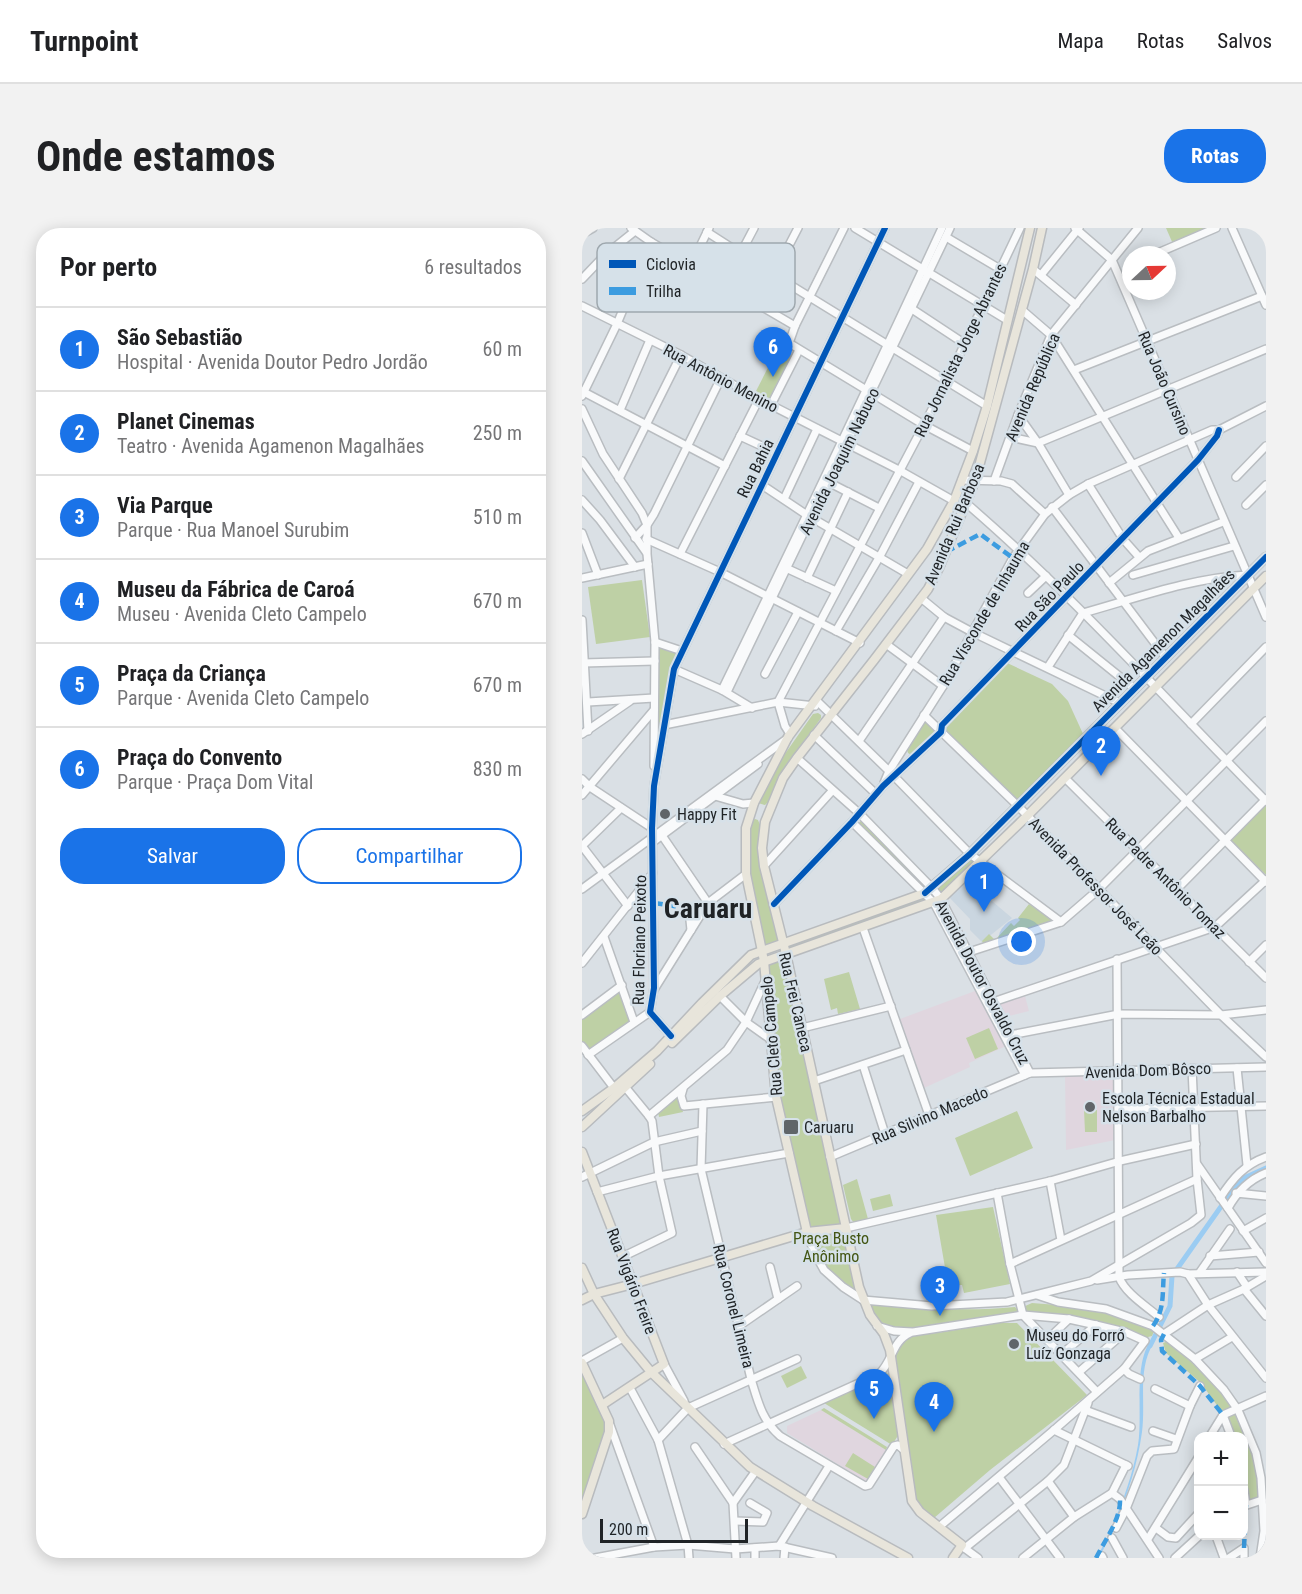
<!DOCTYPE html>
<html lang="pt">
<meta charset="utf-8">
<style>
body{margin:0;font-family:"Roboto Condensed",sans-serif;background:#f2f2f2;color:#202124}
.controls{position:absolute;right:18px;bottom:18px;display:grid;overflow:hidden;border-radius:12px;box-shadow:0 3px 15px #0003}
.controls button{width:54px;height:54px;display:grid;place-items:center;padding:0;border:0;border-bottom:2px solid #e0e0e0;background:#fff;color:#202124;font:30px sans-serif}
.compass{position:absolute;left:540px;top:18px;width:54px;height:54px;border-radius:50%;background:#fff;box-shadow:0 3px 15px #0003;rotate:68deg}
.scale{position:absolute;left:18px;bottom:15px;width:148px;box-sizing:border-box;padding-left:6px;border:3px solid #1f2326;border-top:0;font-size:16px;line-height:21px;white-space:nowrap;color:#1f2326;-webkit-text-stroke:4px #d6e1e9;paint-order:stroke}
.you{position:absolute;left:440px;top:714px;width:21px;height:21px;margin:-15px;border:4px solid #fff;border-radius:50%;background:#1a73e8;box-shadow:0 0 0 9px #1a73e833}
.badge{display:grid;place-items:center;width:39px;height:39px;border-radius:50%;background:#1a73e8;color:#fff;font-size:20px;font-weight:700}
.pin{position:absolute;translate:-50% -50px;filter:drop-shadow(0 2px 3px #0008)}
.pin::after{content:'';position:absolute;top:32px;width:21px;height:18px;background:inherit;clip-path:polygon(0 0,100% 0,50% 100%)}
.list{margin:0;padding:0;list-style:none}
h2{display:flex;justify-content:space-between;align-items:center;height:78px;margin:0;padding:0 24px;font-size:26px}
h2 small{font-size:20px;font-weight:400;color:#757577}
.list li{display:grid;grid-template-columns:39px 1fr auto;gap:18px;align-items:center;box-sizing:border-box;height:84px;padding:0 24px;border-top:2px solid #e0e0e0}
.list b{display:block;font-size:22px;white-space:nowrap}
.list p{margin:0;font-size:20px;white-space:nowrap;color:#757577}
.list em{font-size:20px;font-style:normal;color:#757577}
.actions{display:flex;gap:12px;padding:18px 24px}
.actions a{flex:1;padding:14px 0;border:2px solid #1a73e8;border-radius:24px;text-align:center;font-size:21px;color:#1a73e8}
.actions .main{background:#1a73e8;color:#fff}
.map{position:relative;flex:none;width:684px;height:1330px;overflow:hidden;border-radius:24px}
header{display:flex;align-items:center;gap:36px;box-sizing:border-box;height:84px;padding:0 30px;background:#fff;border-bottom:2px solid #e0e0e0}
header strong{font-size:28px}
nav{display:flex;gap:33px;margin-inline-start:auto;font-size:21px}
.intro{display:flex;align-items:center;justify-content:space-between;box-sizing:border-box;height:144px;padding:0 36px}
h1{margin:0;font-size:42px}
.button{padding:15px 27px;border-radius:24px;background:#1a73e8;color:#fff;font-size:21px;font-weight:700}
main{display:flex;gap:36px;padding:0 36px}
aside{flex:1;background:#fff;border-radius:24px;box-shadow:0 3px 15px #0003}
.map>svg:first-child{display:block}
</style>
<header>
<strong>Turnpoint</strong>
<nav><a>Mapa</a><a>Rotas</a><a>Salvos</a></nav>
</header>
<div class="intro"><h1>Onde estamos</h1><a class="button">Rotas</a></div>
<main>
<aside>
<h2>Por perto<small>6 resultados</small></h2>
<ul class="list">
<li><span class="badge">1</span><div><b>São Sebastião</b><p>Hospital · Avenida Doutor Pedro Jordão</p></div><em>60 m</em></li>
<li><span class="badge">2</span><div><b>Planet Cinemas</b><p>Teatro · Avenida Agamenon Magalhães</p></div><em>250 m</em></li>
<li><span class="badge">3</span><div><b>Via Parque</b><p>Parque · Rua Manoel Surubim</p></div><em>510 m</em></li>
<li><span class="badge">4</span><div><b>Museu da Fábrica de Caroá</b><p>Museu · Avenida Cleto Campelo</p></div><em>670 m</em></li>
<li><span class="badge">5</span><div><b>Praça da Criança</b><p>Parque · Avenida Cleto Campelo</p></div><em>670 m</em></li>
<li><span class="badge">6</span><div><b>Praça do Convento</b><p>Parque · Praça Dom Vital</p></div><em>830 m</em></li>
</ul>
<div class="actions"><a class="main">Salvar</a><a>Compartilhar</a></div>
</aside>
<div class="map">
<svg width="684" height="1330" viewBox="0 0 684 1330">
<rect width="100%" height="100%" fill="#dae0e5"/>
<!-- built -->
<path fill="#cad6e0" d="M385,652L430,690L400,714L388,702V691L367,669Z"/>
<!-- education -->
<g fill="#e0d6df">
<path d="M393,763L424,818L387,835L388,839L342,860L318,791Z"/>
<path d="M443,768L447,783L423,789L417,776Z"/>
<path d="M483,847H532L533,912L484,922Z"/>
<path d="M239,1182L304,1222L285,1254L205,1205V1198Z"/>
</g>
<!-- green -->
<g fill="#bed0a5">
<path d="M584,0H628L591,16Z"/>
<path d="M197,118L208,125L210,131L188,175L172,167Z"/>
<path d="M60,352L68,409L14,416L6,359Z"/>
<path d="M77,419L96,426L76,531L72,487L75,420Z"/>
<path d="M423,434L470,456L486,473L502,508L435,574L361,500Z"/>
<path d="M236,485L239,487V490L211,529L186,574L183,577L176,575L193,540L231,486Z"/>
<path d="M343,493L355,506L331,528L326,525L324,519Z"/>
<path d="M684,574V647L648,612Z"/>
<path d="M173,591L176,592L178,597L198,714L183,717L165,636L169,593Z"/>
<path d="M280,592L348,660L343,663L275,597Z"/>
<path d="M388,629L393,635L358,668L355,660Z"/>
<path d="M343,667L349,673L206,722L204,717Z"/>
<path d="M447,676L473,694L402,717L400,713L407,706L413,712L429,695L432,698L438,692L436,690Z"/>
<path d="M204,727L263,999L225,1002L196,877L183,735Z"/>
<path d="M267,744L278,781L256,786L255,780L249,782L242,751Z"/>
<path d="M39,759L50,792L7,824L0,814V790Z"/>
<path d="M407,800L416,821L393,831L384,810Z"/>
<path d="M97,866L101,884L77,889L76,884Z"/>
<path d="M502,882H515V904H503Z"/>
<path d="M435,883L451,920L388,948L373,910Z"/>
<path d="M275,951L286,991L272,995L269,991L261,957Z"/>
<path d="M308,966L311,978L291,983L288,971Z"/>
<path d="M411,979L428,1056L382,1065L380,1057H366L354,987Z"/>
<path d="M262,1001L278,1069C250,1047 238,1039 227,1004Z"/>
<path d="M450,1075L513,1080L573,1101L570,1108L562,1110L444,1085L441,1079Z"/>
<path d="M291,1076C338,1080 385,1084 433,1079L436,1082L434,1086C404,1090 324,1109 299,1094C294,1090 291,1084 288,1079Z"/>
<path d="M416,1095H435L505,1167L408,1242L352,1290L340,1281L334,1273L311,1135L312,1119L325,1107L355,1105Z"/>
<path d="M589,1112L624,1145L650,1180L642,1184L639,1183L619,1155L584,1125L581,1115Z"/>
<path d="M0,1137L25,1193V1204L0,1276Z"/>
<path d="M219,1138L225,1150L205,1160L199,1148Z"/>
<path d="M304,1145L308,1146L317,1206L310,1217L242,1175V1173Z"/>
<path d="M242,1180L305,1219L304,1222L239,1182Z"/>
<path d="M648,1187H654L657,1190L672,1228L677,1270L668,1274L662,1250V1208H651L646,1192Z"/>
<path d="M271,1225L293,1239L286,1251L263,1238Z"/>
</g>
<!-- water -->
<path fill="#9bccf2" d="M569,1112L572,1114C555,1141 564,1173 560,1204C554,1248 537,1291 517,1330H515C533,1294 549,1257 556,1217C561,1186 551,1137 569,1112Z"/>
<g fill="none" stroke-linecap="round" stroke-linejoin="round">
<!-- canal -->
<path stroke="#9bccf2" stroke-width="5" d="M568,1118L588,1078L590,1048L650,963L662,950L684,940"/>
<!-- minor casing -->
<g stroke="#b9bdc1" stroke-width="10">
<g id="minor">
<path d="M49,0L69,14L213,98"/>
<path d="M262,0L213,98L207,115L342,197L391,223"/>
<path d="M273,0L425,92"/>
<path d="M493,0L530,32L684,389"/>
<path d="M650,0L684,77"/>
<path d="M125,4L192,47L405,178"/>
<path d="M0,6L11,0"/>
<path d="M364,9L418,41"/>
<path d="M571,27L634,0"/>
<path d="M109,37L127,0"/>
<path d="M451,41L494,77"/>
<path d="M459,47L497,0"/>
<path d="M0,51L23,27L53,3"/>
<path d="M142,57L172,0"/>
<path d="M176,77L216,0"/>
<path d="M0,78L99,127L177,171L317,242L372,273"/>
<path d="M330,81L383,116"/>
<path d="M440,82L469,107L597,310"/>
<path d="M492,142L680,68"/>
<path d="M0,163L143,238"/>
<path d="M0,168L35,96L69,14"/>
<path d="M189,177L217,122"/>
<path d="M0,181L21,226L60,285L65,297V326L73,414L72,538"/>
<path d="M38,182L68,112"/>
<path d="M436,187L456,215L487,267"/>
<path d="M158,208L195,225"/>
<path d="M428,209L456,215L684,121"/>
<path d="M0,233L64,324"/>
<path d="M654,249L684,218"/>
<path d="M37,251L99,127"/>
<path d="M380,252L419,253L430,256L463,286"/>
<path d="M412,253L436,187L469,107L556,0"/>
<path d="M246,254L297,280"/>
<path d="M506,256L541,311L557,329"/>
<path d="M180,257L225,287L326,346"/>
<path d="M202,271L235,201"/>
<path d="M0,272L18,292L53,339"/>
<path d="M384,275C491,367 585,473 684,573"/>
<path d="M664,277L684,257"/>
<path d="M470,279L584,430"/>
<path d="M0,305L16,347"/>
<path d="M53,310L65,297L72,286L139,150"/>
<path d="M64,311L138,344L278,415"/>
<path d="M98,326L177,171"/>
<path d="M206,341L254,363"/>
<path d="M551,347L652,318"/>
<path d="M0,350L66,336"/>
<path d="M225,350L266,264"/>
<path d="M527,355L566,323L641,294"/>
<path d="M446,365L464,348"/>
<path d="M339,370L362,389L390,404L538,475"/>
<path d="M0,392L6,503"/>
<path d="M254,403L298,328L337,254"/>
<path d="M486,407L553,461"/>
<path d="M73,414L100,423"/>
<path d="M304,416L361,458"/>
<path d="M1,435L73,433"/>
<path d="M466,439L501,385C555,370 609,350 665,347"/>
<path d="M92,441L140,462L170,480"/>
<path d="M183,446L216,384"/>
<path d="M140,462C215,309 288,155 360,0"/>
<path d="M145,464L368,0"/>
<path d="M234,472L307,543L388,626L479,694"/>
<path d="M6,474L72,470"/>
<path d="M196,474L365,153L438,0"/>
<path d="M196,474L203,498L208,506"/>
<path d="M342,487L436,578L639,787L684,829"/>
<path d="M609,496L684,419"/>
<path d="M82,497L196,474L233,478"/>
<path d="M533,500L684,654"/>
<path d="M0,506L48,473"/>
<path d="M232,507L294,566"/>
<path d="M277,513L362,389"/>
<path d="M517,515L522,517L530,509V503"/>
<path d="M215,530L278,586L350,660L359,671L448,845"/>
<path d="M483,550L684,750"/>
<path d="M0,551L8,559L70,600"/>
<path d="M302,555L307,543L361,458L431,330L463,286L487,267L506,256L630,202H637L684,178"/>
<path d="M0,567L72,482"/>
<path d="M133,568L161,576L172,575"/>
<path d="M270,594L352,675L443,847"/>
<path d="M79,606L126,675L107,683L109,702"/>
<path d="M71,614L176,536"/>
<path d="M0,618L46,678"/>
<path d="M0,618L39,580"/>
<path d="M182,638L250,563"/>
<path d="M0,661L206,510"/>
<path d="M594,662L684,571"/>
<path d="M192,676L270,594L301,558L359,504L360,497L616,232L635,208L637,202"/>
<path d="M281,700L347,887"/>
<path d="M22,709L52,794"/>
<path d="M384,725L479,694L516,662L684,493"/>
<path d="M535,731L537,1049C543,1065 564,1078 577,1089"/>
<path d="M667,734L684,717"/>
<path d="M0,735L71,645"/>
<path d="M73,760L126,675L164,646"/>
<path d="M138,768L164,794L188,811"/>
<path d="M411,774L633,699L684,652"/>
<path d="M0,787L40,757"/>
<path d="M220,800L309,778"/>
<path d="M428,807L537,786L639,787L684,782"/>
<path d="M89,808L68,784L72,760L70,600L72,558L92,441L303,0"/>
<path d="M0,818L32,860H44L67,888L70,893L77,948L90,1005L40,1029"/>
<path d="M6,827L68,784"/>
<path d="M281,837L303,906"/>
<path d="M655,840L665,937"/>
<path d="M232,853L324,822"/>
<path d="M101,861L99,868L102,878L194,869"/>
<path d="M121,876L119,941L169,1151C176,1174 180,1192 198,1208L283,1258L287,1257L312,1218L316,1217L322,1222"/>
<path d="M537,881L684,878"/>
<path d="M67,888L145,822L164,794L184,751"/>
<path d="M248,929L448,845L684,839"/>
<path d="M615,936L684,1035"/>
<path d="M0,949L72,914L120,903"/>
<path d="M468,953L479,1012"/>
<path d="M15,964L77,948L207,925"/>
<path d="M415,965L428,1036L441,1087L515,1164"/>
<path d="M654,965L684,968"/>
<path d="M638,970C651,950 662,937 684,929"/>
<path d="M646,980C655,964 666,952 684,945"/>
<path d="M264,1000L468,953L538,933L614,916"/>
<path d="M661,1003L684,990"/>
<path d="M225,1004L232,1024L242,1042L261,1059L281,1072L350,1078L425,1074L509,1053L609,995L619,987L615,951L610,840"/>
<path d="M628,1028L677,1024"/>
<path d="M428,1036L615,951"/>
<path d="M188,1039L196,1071"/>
<path d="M618,1044L648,1001"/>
<path d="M655,1044L665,1059"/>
<path d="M606,1046L626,1077L684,1150"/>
<path d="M515,1052L546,1047L598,1044L606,1046L684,1044"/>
<path d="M662,1061L684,1088"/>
<path d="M455,1067L476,1074L524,1081L571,1098L613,1131L642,1162L656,1182L674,1225L679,1250L682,1303L678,1330"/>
<path d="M157,1098L215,1058"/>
<path d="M295,1098L312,1103L331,1104L441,1087L487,1091L514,1097L543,1104L563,1113L542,1141L472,1202L357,1299"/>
<path d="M582,1106L626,1077L662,1061L684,1048"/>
<path d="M466,1111L487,1091"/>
<path d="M480,1126L514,1097"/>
<path d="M613,1131L650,1109"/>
<path d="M0,1133L41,1110"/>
<path d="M82,1136L102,1173"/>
<path d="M542,1141L547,1146L558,1151"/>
<path d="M497,1144L543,1104"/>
<path d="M48,1160L76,1212L106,1317L107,1330"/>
<path d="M573,1161L608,1178"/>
<path d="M503,1182L549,1199"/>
<path d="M641,1187L684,1168"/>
<path d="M641,1187L649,1208"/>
<path d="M28,1197L72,1319"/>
<path d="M472,1202L546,1238"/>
<path d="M571,1203L594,1211"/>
<path d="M628,1208L641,1187"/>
<path d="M76,1212L106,1180L215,1131"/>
<path d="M142,1216L297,1146C311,1133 310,1113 328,1105"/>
<path d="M113,1219L151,1275L154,1330"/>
<path d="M417,1249L478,1330"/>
<path d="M466,1253L492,1289"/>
<path d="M662,1262L664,1277"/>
<path d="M530,1265L538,1271L577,1330"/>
<path d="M151,1275L173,1244"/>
<path d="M662,1278L680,1272"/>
<path d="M153,1293L181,1294L185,1285L168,1275"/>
<path d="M534,1300L544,1281L565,1228L570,1223L592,1221L608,1178L618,1158"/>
<path d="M574,1300L586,1309L594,1310L616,1286"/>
<path d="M634,1308L642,1330"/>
<path d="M530,1310L541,1330"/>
<path d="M566,1311L616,1230"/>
<path d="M197,1318L247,1238"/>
<path d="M381,1319L396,1330"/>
<path d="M173,1320V1330"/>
<path d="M383,1320L466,1253L482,1237L506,1175"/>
<path d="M520,1328L521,1330"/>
<path d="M13,1330L72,1319L106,1317L153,1321L197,1318L250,1330"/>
<path d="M202,1330L203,1319"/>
<path d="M441,1330L492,1289L530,1265L544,1237"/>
<path d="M593,1330L617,1308"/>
<path d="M647,1330L662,1320V1330"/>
</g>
</g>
<!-- major casing -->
<g stroke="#b8bbbe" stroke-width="11">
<g id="major">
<path d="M90,815L138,768L176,736L359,671L445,588L684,348"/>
<path d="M0,883L32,860L75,823L120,775L169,727L343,665L388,626L684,329"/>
<path d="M0,899L68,836"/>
<path d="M0,924L82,1136L20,1177"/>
<path d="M225,1004L194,869L182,733L164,646V600L172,575L206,509L345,321L372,273L391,223L405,178L448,0"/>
<path d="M0,1040L12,1066L41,1110L69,1144L168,1239L231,1278L326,1330"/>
<path d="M0,1072L12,1066L51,1056L225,1004L264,1000"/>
<path d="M0,1135L27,1193V1204L0,1286"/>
<path d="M371,1330L380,1317L338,1284L330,1273L308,1122L302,1106L288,1087L277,1059L204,726L182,638L180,620L183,594L201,550L215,530L292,432L346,361L357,340L393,253L451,41L460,0"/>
</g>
</g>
<!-- minor -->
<use href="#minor" stroke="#f9fafb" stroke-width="7"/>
<!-- major -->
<use href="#major" stroke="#e8e5db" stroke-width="8"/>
<!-- quiet -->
<g stroke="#3c9ce0" stroke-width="4.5" stroke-dasharray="9 4.5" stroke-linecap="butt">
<path d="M364,324L398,306L431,330"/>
<path d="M517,515L522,517L530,509V503"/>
<path d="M72,675L92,678L107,683"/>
<path d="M571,1098C583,1081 580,1065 582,1045"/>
<path d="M582,1106L579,1112L580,1123L618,1158L641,1187"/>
<path d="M662,1320L664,1277"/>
<path d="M514,1330C523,1312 539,1291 538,1271"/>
</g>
<!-- cycleway casing -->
<g stroke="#d6e1e9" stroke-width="10">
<g id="cycleway">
<path d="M343,665L388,626L684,329"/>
<path d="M192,676L270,594L301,558L359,504L360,497L616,232L635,208L637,202"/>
<path d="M89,808L68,784L72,760L70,600L72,558L92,441L303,0"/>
</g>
</g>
<!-- cycleway -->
<use href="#cycleway" stroke="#0057b8" stroke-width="6"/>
</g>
<!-- markers -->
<g fill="#606569" stroke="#d6e1e9" stroke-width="2">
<circle cx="83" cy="586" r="6"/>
<circle cx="508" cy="879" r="6"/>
<rect x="201" y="891" width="16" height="16" rx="3"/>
<circle cx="432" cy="1116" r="6"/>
</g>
<g text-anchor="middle" stroke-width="5" stroke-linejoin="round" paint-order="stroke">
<!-- street labels -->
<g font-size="16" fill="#1f2326" stroke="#d6e1e9">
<text transform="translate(378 122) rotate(-64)" y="6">Rua Jornalista Jorge Abrantes</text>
<text transform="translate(139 150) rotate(28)" y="6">Rua Antônio Menino</text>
<text transform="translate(583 155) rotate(67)" y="6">Rua João Cursino</text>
<text transform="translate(450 159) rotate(-67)" y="6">Avenida República</text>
<text transform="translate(257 233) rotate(-64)" y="6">Avenida Joaquim Nabuco</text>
<text transform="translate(173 240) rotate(-64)" y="6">Rua Bahia</text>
<text transform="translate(372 296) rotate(-67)" y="6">Avenida Rui Barbosa</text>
<text transform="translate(467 368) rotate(-46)" y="6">Rua São Paulo</text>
<text transform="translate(402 385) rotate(-60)" y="6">Rua Visconde de Inhauma</text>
<text transform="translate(581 412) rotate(-45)" y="6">Avenida Agamenon Magalhães</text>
<text transform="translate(584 650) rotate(45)" y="6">Rua Padre Antônio Tomaz</text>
<text transform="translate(514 658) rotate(46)" y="6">Avenida Professor José Leão</text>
<text transform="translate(57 712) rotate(-89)" y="6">Rua Floriano Peixoto</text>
<text transform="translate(401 754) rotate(62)" y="6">Avenida Doutor Osvaldo Cruz</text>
<text transform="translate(214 774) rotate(77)" y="6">Rua Frei Caneca</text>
<text transform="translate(189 808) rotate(-95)" y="6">Rua Cleto Campelo</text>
<text transform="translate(566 842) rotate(-2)" y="6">Avenida Dom Bôsco</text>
<text transform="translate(348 887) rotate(-23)" y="6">Rua Silvino Macedo</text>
<text transform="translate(50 1053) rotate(69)" y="6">Rua Vigário Freire</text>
<text transform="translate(152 1078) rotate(76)" y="6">Rua Coronel Limeira</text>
</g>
<!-- poi labels -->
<g font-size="16" fill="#1f2326" stroke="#d6e1e9" text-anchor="start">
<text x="95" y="592">Happy Fit</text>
<text x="520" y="876">Escola Técnica Estadual<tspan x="520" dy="18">Nelson Barbalho</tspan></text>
<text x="222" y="905">Caruaru</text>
<text x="444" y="1113">Museu do Forró<tspan x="444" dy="18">Luíz Gonzaga</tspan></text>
</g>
<!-- park labels -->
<g font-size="16" fill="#435613" stroke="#d6e1e9">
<text x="249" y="1016">Praça Busto<tspan x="249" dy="18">Anônimo</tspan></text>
</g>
<!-- town labels -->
<g font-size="28" font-weight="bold" fill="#1f2326" stroke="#d6e1e9">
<text x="126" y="690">Caruaru</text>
</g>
</g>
<!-- legend -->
<rect x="15" y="15" width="198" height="69" rx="9" fill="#d6e1e9" stroke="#9fa8ae" stroke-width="1.5"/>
<rect x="27" y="32" width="27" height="8" fill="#0057b8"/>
<rect x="27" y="59" width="27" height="8" fill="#3c9ce0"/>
<g font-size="16" fill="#1f2326">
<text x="64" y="42">Ciclovia</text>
<text x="64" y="69">Trilha</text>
</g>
</svg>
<div class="controls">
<button>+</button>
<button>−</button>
</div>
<svg class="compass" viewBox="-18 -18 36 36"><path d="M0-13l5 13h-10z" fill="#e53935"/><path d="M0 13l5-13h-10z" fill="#757577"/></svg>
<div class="scale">200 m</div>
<div class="you"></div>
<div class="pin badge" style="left:402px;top:684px">1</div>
<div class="pin badge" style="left:519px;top:548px">2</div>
<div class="pin badge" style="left:358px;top:1088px">3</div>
<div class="pin badge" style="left:352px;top:1204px">4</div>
<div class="pin badge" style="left:292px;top:1191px">5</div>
<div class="pin badge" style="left:191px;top:149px">6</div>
</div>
</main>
